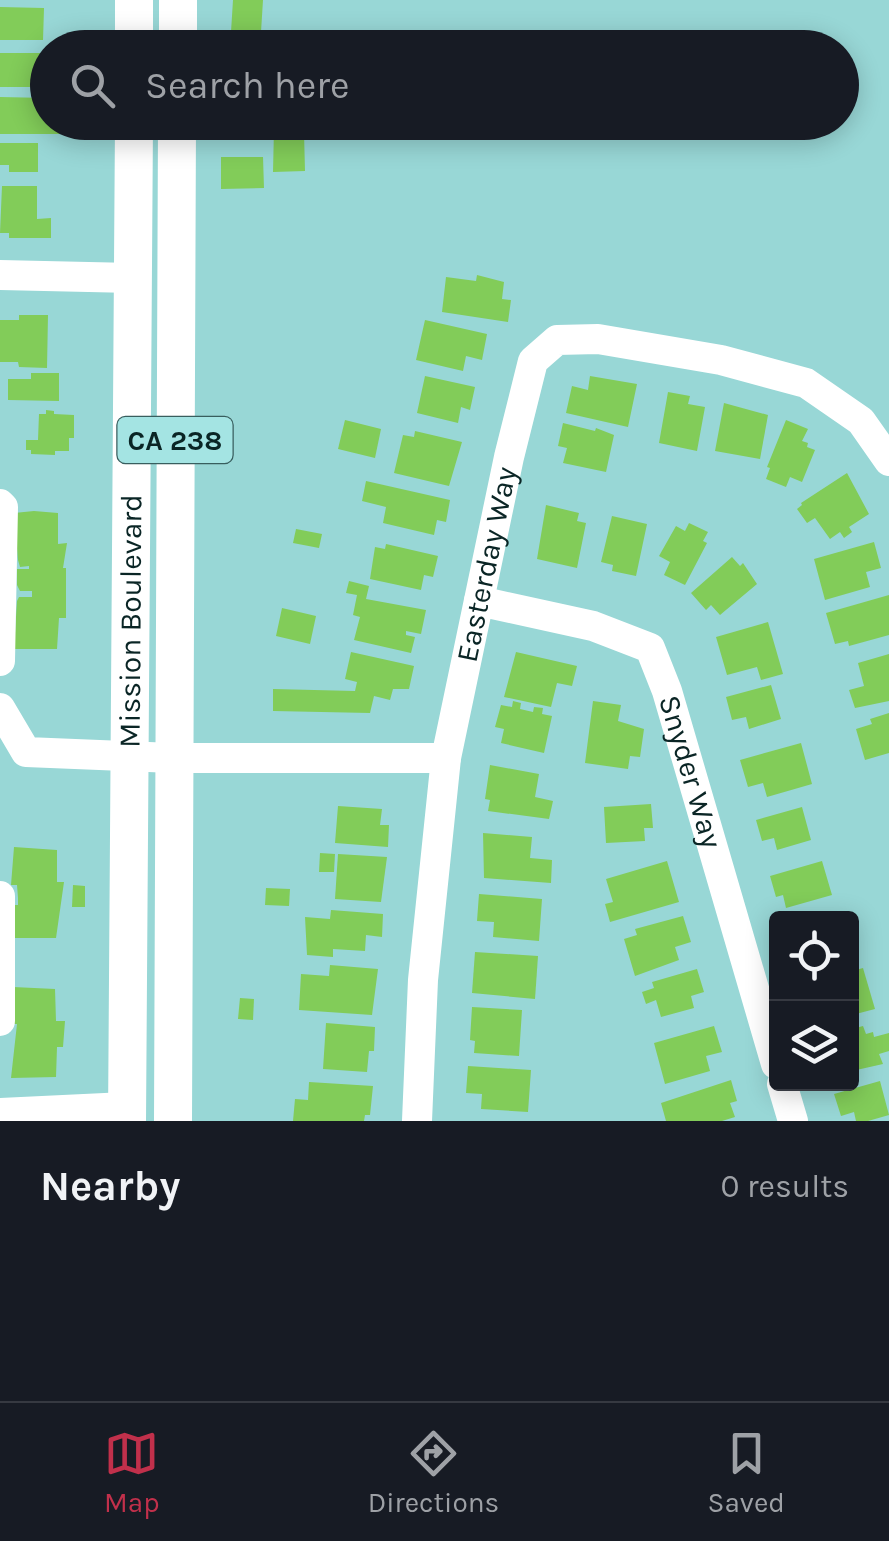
<!DOCTYPE html>
<style>
body{margin:0;font-family:Karla,sans-serif;background:#242831;color:#f1f3f6}
.controls{position:absolute;right:30px;bottom:30px;display:grid;overflow:hidden;border-radius:10px;box-shadow:0 5px 25px #0003}
.controls button{width:90px;height:90px;display:grid;place-items:center;padding:0;border:0;border-bottom:2px solid #363941;background:#171b24;color:#f1f3f6;font:50px sans-serif}
.list{margin:0;padding:0;list-style:none}
h2{display:flex;justify-content:space-between;align-items:center;height:130px;margin:0;padding:0 40px;font-size:42px}
h2 small{font-size:32px;font-weight:400;color:#9ea1a6}
.icon{flex:none;width:55px;height:55px;fill:none;stroke:currentColor;stroke-width:2;stroke-linecap:round;stroke-linejoin:round}
.map{position:relative;flex:none;width:889px;height:1121px;overflow:hidden}
.search{position:absolute;background:#171b24;box-shadow:0 5px 25px #0003;left:30px;right:30px;top:30px;height:110px;display:flex;align-items:center;gap:25px;box-sizing:border-box;padding:0 35px;border-radius:55px;color:#9ea1a6;font-size:38px}
.sheet{height:280px;background:#171b24}
nav{display:flex;justify-content:space-around;align-items:center;box-sizing:border-box;height:140px;border-top:2px solid #363941;background:#171b24;font-size:28px;color:#9ea1a6}
nav a{display:grid;justify-items:center;gap:5px}
nav .on{color:#c1304b}
.map>svg:first-child{display:block}
</style>
<div class="map">
<svg width="889" height="1121" viewBox="0 0 889 1121">
<rect width="100%" height="100%" fill="#98d7d6"/>
<!-- building -->
<g fill="#82cc59">
<path d="M233,0H263L260,48H230Z"/>
<path d="M0,7L44,8L43,40H0Z"/>
<path d="M0,53H44L43,87H0Z"/>
<path d="M0,97L48,98V122H69V134H0Z"/>
<path d="M274,128H281L282,132H304L305,171L273,172Z"/>
<path d="M0,143H38V172H9V165H0Z"/>
<path d="M221,157H263L264,188L221,189Z"/>
<path d="M2,186H37V219L51,218V238H9V233H0Z"/>
<path d="M477,275L504,282L502,299L511,300L508,322L442,312L446,277L476,281Z"/>
<path d="M19,315H48L47,368L19,367L18,362H0V320H19Z"/>
<path d="M425,320L487,334L482,360L466,356L463,371L416,360Z"/>
<path d="M31,373H59V401L8,400V379H31Z"/>
<path d="M425,376L475,387L470,410L461,407L458,423L417,413Z"/>
<path d="M590,376L637,384L628,427L566,413L572,386L588,390Z"/>
<path d="M668,392L690,396L688,404L705,407L697,451L659,443Z"/>
<path d="M724,403L768,415L760,459L715,451Z"/>
<path d="M46,410L54,411V414L74,415V438H69V451H55V455L31,454V450H26V440H38L39,414H46Z"/>
<path d="M345,420L381,429L375,458L338,449Z"/>
<path d="M786,420L808,429L802,441L808,443L807,447L815,450L802,482L790,477L786,487L766,479L770,468L767,467Z"/>
<path d="M563,423L595,431L596,428L614,435L606,472L563,463L567,448L558,446Z"/>
<path d="M415,431L462,442L449,486L394,473L403,435L414,437Z"/>
<path d="M847,473L869,514L849,527L852,532L844,538L840,532L830,539L815,518L807,523L797,509L802,505L801,503Z"/>
<path d="M366,481L450,500L446,522L437,520L434,535L383,523L386,507L362,501Z"/>
<path d="M546,505L579,513L577,521L586,523L577,568L537,559Z"/>
<path d="M34,511L58,513V544L67,543L63,568H66V618H59L57,649H14L17,601L19,597H32V591H20L17,585V569H29V566L20,567L18,560L14,513Z"/>
<path d="M612,516L647,524L636,576L612,571L613,565L601,562Z"/>
<path d="M689,523L708,532L703,541L707,543L685,585L664,575L670,562L659,556L676,526L685,531Z"/>
<path d="M296,529L322,534L319,548L293,543Z"/>
<path d="M874,542L881,568L866,572L870,587L825,600L814,559Z"/>
<path d="M386,544L438,556L433,577L424,575L421,590L370,579L375,547L385,549Z"/>
<path d="M732,557L740,566L743,563L757,584L720,615L711,605L706,610L691,593Z"/>
<path d="M349,581L369,586L366,599L426,610L421,634L406,631V635L415,637L411,653L354,640L360,617L353,615L357,595L346,593Z"/>
<path d="M889,595V635L849,646L848,641L835,644L826,613Z"/>
<path d="M282,608L316,616L310,644L276,636Z"/>
<path d="M768,622L783,674L761,680L757,667L727,675L716,637Z"/>
<path d="M351,652L414,666L409,689H393L390,700L374,696L370,713L273,711V689L355,691L357,682L345,679Z"/>
<path d="M516,652L577,666L572,686L557,683L551,707L504,697Z"/>
<path d="M889,654V701L855,708L849,690L864,686L858,663Z"/>
<path d="M771,685L781,719L749,729L746,717L732,720L726,697Z"/>
<path d="M513,701L521,703L520,709L533,712L534,707L543,708L542,714L552,716L544,753L501,743L504,729L495,727L501,705L512,707Z"/>
<path d="M593,701L621,705L618,721L644,729L640,757L630,756L628,769L585,763Z"/>
<path d="M889,713V753L865,760L856,729L872,724L870,719Z"/>
<path d="M801,743L812,784L767,797L763,783L748,787L740,760Z"/>
<path d="M490,765L539,774L535,797L553,801L549,819L488,811L490,800L485,799Z"/>
<path d="M651,804L653,828H644L645,841L606,843L604,807Z"/>
<path d="M338,806L382,809L380,825H389L388,847L335,843Z"/>
<path d="M802,807L811,840L777,850L774,838L762,841L756,820Z"/>
<path d="M483,833L532,837L530,858L552,860L551,883L484,878Z"/>
<path d="M14,847L57,850V882H64L56,938H12L14,905H18V898L17,885H11Z"/>
<path d="M320,853L335,854L334,872H319Z"/>
<path d="M338,854L387,857L381,902L335,899Z"/>
<path d="M667,861L679,902L610,922L605,904L613,902L606,879Z"/>
<path d="M822,861L832,895L786,908L783,895L776,897L770,876Z"/>
<path d="M73,885L85,886V907H72Z"/>
<path d="M266,888L290,889L289,906L265,905Z"/>
<path d="M479,894L542,899L539,941L493,937L494,922L477,921Z"/>
<path d="M331,910L383,914L382,937L366,935L365,951L333,949V957L307,955L305,917L330,919Z"/>
<path d="M683,916L691,942L675,947L679,960L635,976L624,939L637,935L635,929Z"/>
<path d="M475,952L538,956L535,999L472,993Z"/>
<path d="M330,965L378,969L372,1015L299,1010L301,974L329,976Z"/>
<path d="M863,968L875,1009L852,1015V971Z"/>
<path d="M697,969L704,992L691,996L694,1008L661,1017L656,1000L646,1004L642,992L654,988L652,982Z"/>
<path d="M13,987L55,989L56,1021H65L63,1047H57L56,1077L11,1078L17,1024H11Z"/>
<path d="M240,998L254,999L253,1020L238,1019Z"/>
<path d="M472,1007L522,1010L519,1056L474,1053L475,1041L470,1040Z"/>
<path d="M326,1023L375,1027L374,1051H369L367,1072L323,1069Z"/>
<path d="M714,1026L722,1052L706,1056L710,1071L665,1084L654,1043Z"/>
<path d="M863,1026L866,1034L873,1032L874,1037L889,1033V1051L879,1054L883,1064L852,1071V1029Z"/>
<path d="M468,1066L531,1070L528,1112L481,1109L482,1094L466,1093Z"/>
<path d="M731,1080L737,1101L730,1103L735,1117L722,1121H666L661,1103Z"/>
<path d="M880,1081L889,1115L868,1121H856L854,1112L841,1116L834,1094Z"/>
<path d="M309,1082L373,1086L370,1115H365L364,1121H293L295,1099L308,1100Z"/>
</g>
<g fill="none" stroke-linecap="round" stroke-linejoin="round">
<!-- minor -->
<g stroke="#fff" stroke-width="30">
<path d="M0,275L133,278"/>
<path d="M0,504L3,507L0,661"/>
<path id="s1" d="M479,601L593,626L650,648L667,691L776,1064"/>
<path d="M0,708L26,752L173,758H446"/>
<path d="M0,896V1021"/>
<path d="M782,1084L793,1121"/>
<path d="M0,1113L126,1107"/>
<path id="s2" d="M417,1121L423,980L446,758L509,457L533,361L557,340L598,339L721,360L806,383L861,421L889,461"/>
</g>
<!-- major -->
<g stroke="#fff" stroke-width="38">
<path d="M134,48V0"/>
<path d="M178,48V0"/>
<path id="s3" d="M127,1121L134,122"/>
<path d="M173,1121L177,122"/>
</g>
</g>
<g text-anchor="middle" stroke-width="8" stroke-linejoin="round" paint-order="stroke">
<!-- shield labels -->
<rect fill="#a4e4e3" stroke="#385e5e" stroke-width="2.5" x="117.5" y="417" width="115" height="46" rx="8"/>
<g font-size="28" font-weight="bold" fill="#0a2525">
<text x="175" y="450">CA 238</text>
</g>
<!-- street labels -->
<g font-size="30" fill="#0a2525" stroke="#a4e4e3">
<text dy="10" stroke="none"><textPath href="#s2" startOffset="562">Easterday Way</textPath></text>
<text dy="10" stroke="none"><textPath href="#s3" startOffset="500">Mission Boulevard</textPath></text>
<text dy="10" stroke="none"><textPath href="#s1" startOffset="308">Snyder Way</textPath></text>
</g>
</g>
</svg>
<div class="controls">
<button><svg class="icon" aria-label="locate" viewBox="0 0 24 24"><circle cx="12" cy="12" r="6"/><path d="M12 2v4M12 18v4M2 12h4M18 12h4"/></svg></button>
<button><svg class="icon" aria-label="layers" viewBox="0 0 24 24"><path d="M12 4l9 5-9 5-9-5zM3 14l9 5 9-5"/></svg></button>
</div>
<div class="search"><svg class="icon" aria-label="search" viewBox="0 0 24 24"><circle cx="10" cy="10" r="6"/><path d="M15 15l6 6"/></svg>Search here</div>
</div>
<section class="sheet">
<h2>Nearby<small>0 results</small></h2>
<ul class="list">
</ul>
</section>
<nav>
<a class="on"><svg class="icon" aria-label="map" viewBox="0 0 24 24"><path d="M3 6l6-2 6 2 6-2v14l-6 2-6-2-6 2zM9 4v14M15 6v14"/></svg>Map</a>
<a><svg class="icon" aria-label="directions" viewBox="0 0 24 24"><path d="M12 3l9 9-9 9-9-9zM9 14v-3h6M13 9l2 2-2 2"/></svg>Directions</a>
<a><svg class="icon" aria-label="saved" viewBox="0 0 24 24"><path d="M7 4h10v16l-5-4-5 4z"/></svg>Saved</a>
</nav>
